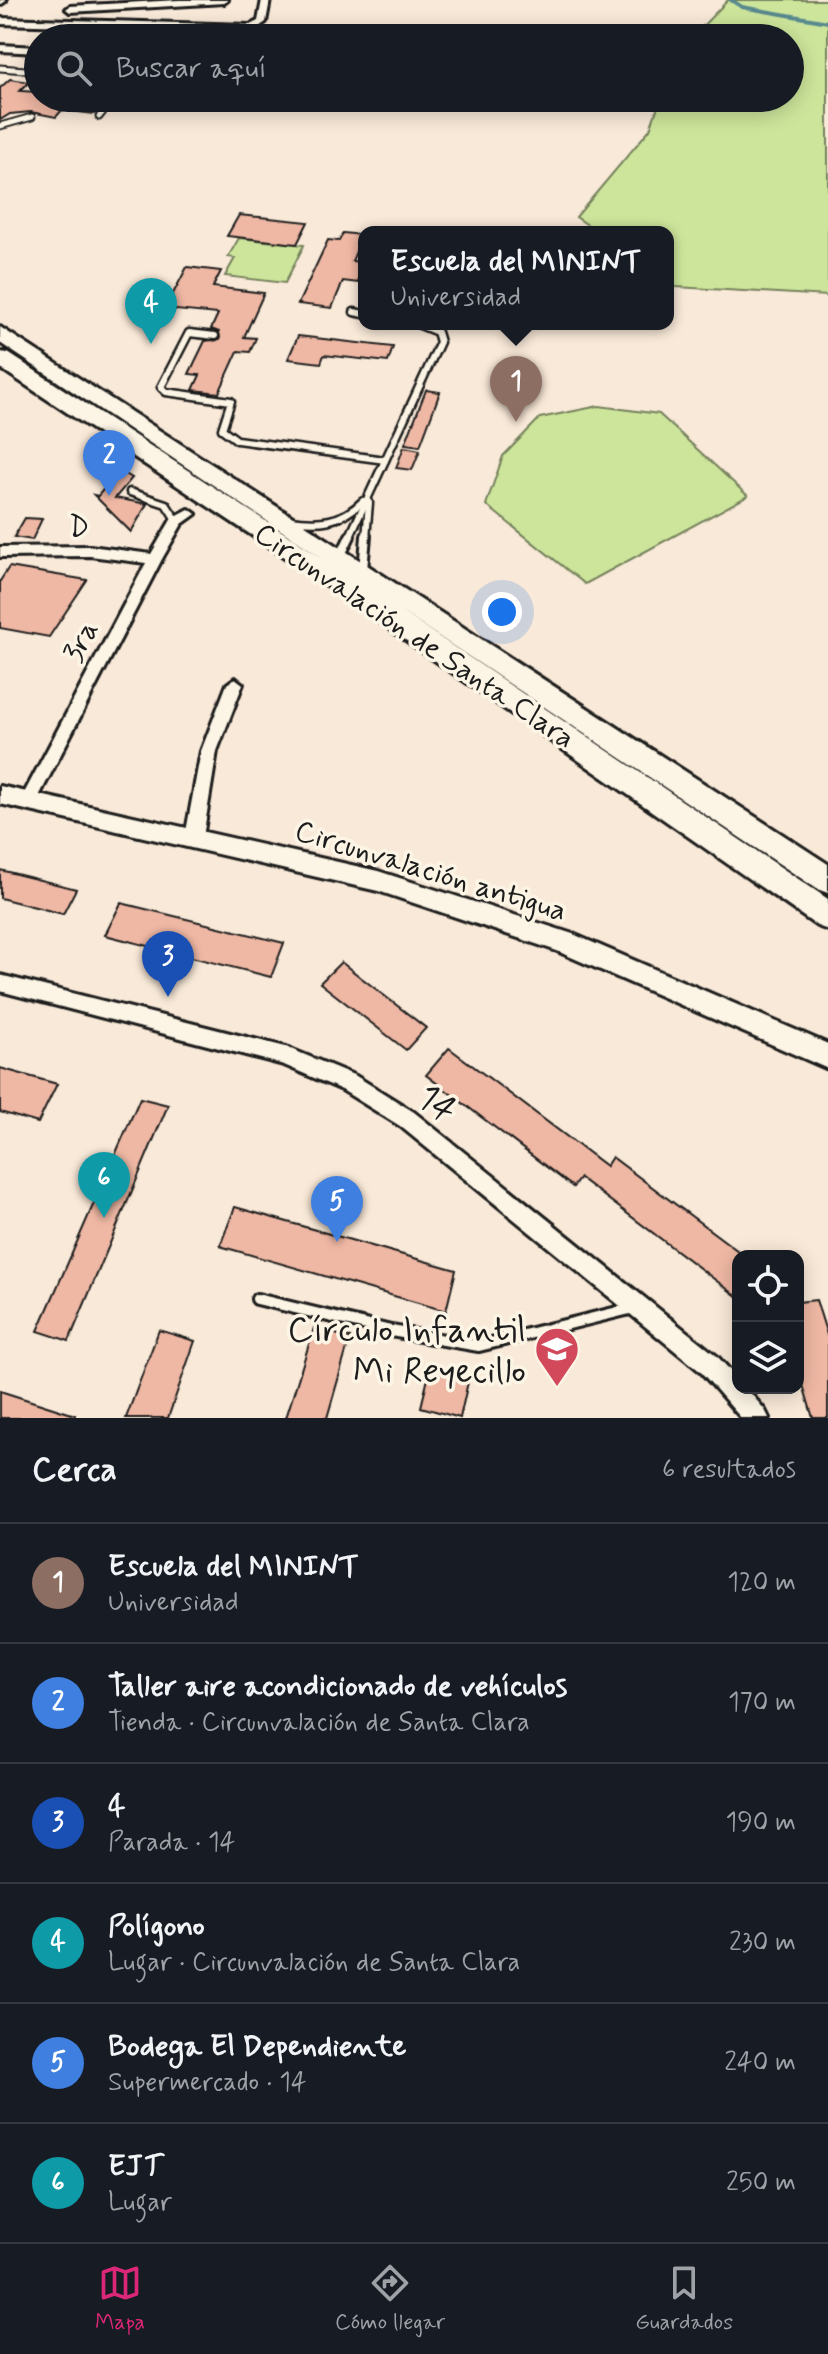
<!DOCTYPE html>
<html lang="es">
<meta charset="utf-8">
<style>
body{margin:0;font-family:Mynerve,sans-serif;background:#242831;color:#f1f3f6}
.controls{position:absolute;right:24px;bottom:24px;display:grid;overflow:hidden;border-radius:16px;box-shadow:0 4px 20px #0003}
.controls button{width:72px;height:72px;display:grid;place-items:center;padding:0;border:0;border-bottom:2px solid #363941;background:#171b24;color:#f1f3f6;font:40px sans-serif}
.you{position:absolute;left:502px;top:612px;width:28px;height:28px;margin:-20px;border:6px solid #fff;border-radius:50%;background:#1a73e8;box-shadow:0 0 0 12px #1a73e833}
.badge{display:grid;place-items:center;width:52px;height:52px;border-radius:50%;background:#db2777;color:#fff;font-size:26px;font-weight:700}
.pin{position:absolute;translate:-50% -66px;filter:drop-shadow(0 2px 4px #0008)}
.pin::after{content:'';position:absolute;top:42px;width:28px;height:24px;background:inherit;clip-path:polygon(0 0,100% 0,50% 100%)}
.popup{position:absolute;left:358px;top:226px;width:316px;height:104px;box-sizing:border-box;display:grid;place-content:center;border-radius:16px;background:#171b24;filter:drop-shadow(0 2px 6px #0005);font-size:26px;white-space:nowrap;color:#9ea1a6}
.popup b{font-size:30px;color:#f1f3f6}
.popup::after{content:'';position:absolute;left:50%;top:100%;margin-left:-16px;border:16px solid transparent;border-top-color:#171b24}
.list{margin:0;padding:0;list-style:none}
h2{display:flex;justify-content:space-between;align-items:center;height:104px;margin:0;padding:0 32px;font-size:34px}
h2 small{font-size:26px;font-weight:400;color:#9ea1a6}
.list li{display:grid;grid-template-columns:52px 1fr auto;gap:24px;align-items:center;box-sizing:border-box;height:120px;padding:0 32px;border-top:2px solid #363941}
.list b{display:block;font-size:30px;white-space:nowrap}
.list p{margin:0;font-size:26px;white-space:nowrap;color:#9ea1a6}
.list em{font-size:26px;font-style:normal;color:#9ea1a6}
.icon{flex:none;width:44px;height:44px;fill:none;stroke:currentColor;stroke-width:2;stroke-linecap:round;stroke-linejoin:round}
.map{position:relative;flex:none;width:828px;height:1418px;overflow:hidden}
.search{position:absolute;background:#171b24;box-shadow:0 4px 20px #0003;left:24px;right:24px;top:24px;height:88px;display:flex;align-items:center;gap:20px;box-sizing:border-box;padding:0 28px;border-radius:44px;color:#9ea1a6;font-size:30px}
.sheet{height:824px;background:#171b24}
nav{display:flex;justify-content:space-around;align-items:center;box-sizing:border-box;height:112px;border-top:2px solid #363941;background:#171b24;font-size:22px;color:#9ea1a6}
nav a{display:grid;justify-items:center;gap:4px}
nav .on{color:#db2777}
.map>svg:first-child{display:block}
</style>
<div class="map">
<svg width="828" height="1418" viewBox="0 0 828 1418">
<rect width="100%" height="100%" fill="#f9e9d8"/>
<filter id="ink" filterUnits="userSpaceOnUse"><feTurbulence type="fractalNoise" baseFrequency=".0125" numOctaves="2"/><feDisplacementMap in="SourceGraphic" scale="16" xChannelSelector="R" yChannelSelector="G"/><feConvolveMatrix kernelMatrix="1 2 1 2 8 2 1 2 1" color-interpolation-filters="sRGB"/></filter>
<g filter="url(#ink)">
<!-- green -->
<g fill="#cde59b" stroke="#74805c" stroke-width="2">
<path d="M728,0H828V296L676,287L668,281V232H598L576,217L650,129L661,98H790V38H691Z"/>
<path d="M239,238L304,245L285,283L225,276L235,258L228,257Z"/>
<path d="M599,406L659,414L748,496L585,584L486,505L503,456L540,418Z"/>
</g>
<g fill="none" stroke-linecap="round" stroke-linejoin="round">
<!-- stream -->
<path stroke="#59898e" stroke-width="4" d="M731,0L742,7L828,22"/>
</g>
<!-- building -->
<g fill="#efb8a4" stroke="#1c1c1c" stroke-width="2">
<path d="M10,79L29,82L20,91L38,92V98H107L94,114L62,110L56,117L31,112L10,114L0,120V88Z"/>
<path d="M239,215L308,222L297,244L227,236Z"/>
<path d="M343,233L363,235L352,261L364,262L358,283L343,281L332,308L298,304L328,240L339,241Z"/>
<path d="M187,267L221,271L213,287L264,293L244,337L256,338L250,352L238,351L219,393L193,390L200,375L189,374L205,341L220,339L219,332L211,329L218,314L165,309Z"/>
<path d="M298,336L393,347L388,362L324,355L321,363L288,359Z"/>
<path d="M426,390L440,392L420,446L405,444Z"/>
<path d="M404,447L420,450L412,470L396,468Z"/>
<path d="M119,470L132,478L115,498L147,504L131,532L94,495L98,496Z"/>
<path d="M25,518L42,519L32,540L14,537Z"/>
<path d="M9,567L87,580L49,637L0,628V581Z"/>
<path d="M0,870L76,889L63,914L0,898Z"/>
<path d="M121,903L284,943L271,977L105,935Z"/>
<path d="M341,962L426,1028L406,1050L320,983Z"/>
<path d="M449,1048L606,1166L612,1157L738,1251V1297L580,1178L573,1187L426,1075Z"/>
<path d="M0,1068L57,1084L38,1123L0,1112Z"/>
<path d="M140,1098L168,1105L69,1341L38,1331Z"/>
<path d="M235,1207L456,1270L446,1311L220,1246Z"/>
<path d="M816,1300L828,1338V1418H813L798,1368V1302Z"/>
<path d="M314,1328L350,1338L327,1418H286Z"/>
<path d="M159,1330L195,1341L168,1418H126Z"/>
<path d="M430,1370L468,1382L460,1418L421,1407Z"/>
<path d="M0,1391L75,1415L74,1418H0Z"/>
</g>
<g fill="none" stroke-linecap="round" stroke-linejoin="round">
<!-- lane-far3 casing -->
<g stroke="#1c1c1c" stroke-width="9">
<g id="lane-far3">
<path d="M0,68L38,71"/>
<path d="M153,98L163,105"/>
<path d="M99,117L114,98"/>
<path d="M0,126L32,117"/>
</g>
</g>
<!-- lane-far2 casing -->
<g stroke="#1c1c1c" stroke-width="11">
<g id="lane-far2">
<path d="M354,312L364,314"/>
<path d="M215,336L189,333L161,387L166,392L231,401L222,429L237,440L385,460"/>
<path d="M130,492L166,504L177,521"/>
<path d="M290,520C319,524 341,523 363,501"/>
<path d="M349,538L440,342L437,332L417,324"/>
<path d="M366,538L369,503"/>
</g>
</g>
<!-- lane-far1 casing -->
<g stroke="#1c1c1c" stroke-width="14">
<g id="lane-far1">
<path d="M340,557L350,536"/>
<path d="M363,570L366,536"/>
</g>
</g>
<!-- lane casing -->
<g stroke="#1c1c1c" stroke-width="16">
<path id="lane" d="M257,1299L391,1331L479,1346L634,1308"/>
</g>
<!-- street casing -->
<g stroke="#1c1c1c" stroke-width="6">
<g id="street">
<path d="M179,0H228L224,3L70,12L66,9L70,6Z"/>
<path d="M262,0H270L266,22L256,29L254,38H248L247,31L0,24V18L250,25L258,21Z"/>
<path d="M0,45L38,47V53L0,51Z"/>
<path d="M189,509L196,514L182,524L162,559L34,806H22L20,801L146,563L90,556L0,557V547L90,546L151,554L172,518Z"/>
<path d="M235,678L243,684L217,751L203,837L200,842L194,844L188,842L185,837L201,751L227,684Z"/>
<path d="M0,975L286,1047L356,1076L414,1112L717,1356L738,1379V1388H746L765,1410L769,1418H741L701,1372L400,1126L342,1090L284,1065L0,991Z"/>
</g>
</g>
<!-- secondary casing -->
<g stroke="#1c1c1c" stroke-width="6">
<path id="secondary" d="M0,786L378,871L573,934L828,1044V1069L557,951L378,891L0,804Z"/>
</g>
<!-- primary casing -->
<g stroke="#1c1c1c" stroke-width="6">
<path id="primary" d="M0,0H6V1L0,5Z"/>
</g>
<!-- highway casing -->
<g stroke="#1c1c1c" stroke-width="6">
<path id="highway" d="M0,327L828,864V893L817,889L396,608L828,899V930L817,926L322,582L0,368V352L8,353L324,559L0,343Z"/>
</g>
<!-- lane-far3 -->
<use href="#lane-far3" stroke="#fcf5e5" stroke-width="5"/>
<!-- lane-far2 -->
<use href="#lane-far2" stroke="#fcf5e5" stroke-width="6"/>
<!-- lane-far1 -->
<use href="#lane-far1" stroke="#fcf5e5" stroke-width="8"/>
<!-- lane -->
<use href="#lane" stroke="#fcf5e5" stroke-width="10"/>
<!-- street -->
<use href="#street" fill="#fcf5e5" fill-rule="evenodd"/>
<!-- secondary -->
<use href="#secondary" fill="#fcf5e5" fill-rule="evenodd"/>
<!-- primary -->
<use href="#primary" fill="#fcf5e5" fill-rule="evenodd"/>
<!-- highway -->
<use href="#highway" fill="#fcf5e5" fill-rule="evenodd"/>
</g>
</g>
<!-- icons -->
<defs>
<g id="school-pin" transform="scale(2.3)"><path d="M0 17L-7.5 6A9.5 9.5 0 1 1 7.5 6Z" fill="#d1495b" stroke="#fcf5e5"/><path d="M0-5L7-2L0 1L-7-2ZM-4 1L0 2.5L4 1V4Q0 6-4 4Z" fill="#fff"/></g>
</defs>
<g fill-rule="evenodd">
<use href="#school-pin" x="557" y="1349"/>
</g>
<g text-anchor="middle" stroke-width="7" stroke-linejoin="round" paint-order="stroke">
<!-- street labels -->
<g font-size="30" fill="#1c1c1c" stroke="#fcf5e5">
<text transform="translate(79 526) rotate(2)" y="10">D</text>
<text transform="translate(415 635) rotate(34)" y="10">Circunvalación de Santa Clara</text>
<text transform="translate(80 641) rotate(-62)" y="10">3ra</text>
<text transform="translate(431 870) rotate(17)" y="10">Circunvalación antigua</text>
</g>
<!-- near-street labels -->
<g font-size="36" fill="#1c1c1c" stroke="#fcf5e5">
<text transform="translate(438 1102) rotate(37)" y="13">14</text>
</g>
<!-- near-poi labels -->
<g font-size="36" fill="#1c1c1c" stroke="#fcf5e5" text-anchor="end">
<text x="526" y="1341">Círculo Infantil<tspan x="526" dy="41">Mi Reyecillo</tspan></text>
</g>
</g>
</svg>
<div class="controls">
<button><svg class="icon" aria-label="locate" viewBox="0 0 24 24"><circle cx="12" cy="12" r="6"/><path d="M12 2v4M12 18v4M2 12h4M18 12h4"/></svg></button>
<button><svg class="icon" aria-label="layers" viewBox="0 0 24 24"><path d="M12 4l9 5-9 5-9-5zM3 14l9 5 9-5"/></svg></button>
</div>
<div class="you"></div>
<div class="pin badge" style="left:516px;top:422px;background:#8d6e63">1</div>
<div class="popup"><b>Escuela del MININT</b>Universidad</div>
<div class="pin badge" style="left:109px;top:496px;background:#3f7fe0">2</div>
<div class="pin badge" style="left:168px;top:997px;background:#1a4fb4">3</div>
<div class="pin badge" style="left:151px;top:344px;background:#0f9aa8">4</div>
<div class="pin badge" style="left:337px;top:1242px;background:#3f7fe0">5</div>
<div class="pin badge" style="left:104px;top:1218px;background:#0f9aa8">6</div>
<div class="search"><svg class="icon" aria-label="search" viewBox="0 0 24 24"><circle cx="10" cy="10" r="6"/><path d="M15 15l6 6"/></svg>Buscar aquí</div>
</div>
<section class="sheet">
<h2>Cerca<small>6 resultados</small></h2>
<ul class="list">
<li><span class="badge" style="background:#8d6e63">1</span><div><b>Escuela del MININT</b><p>Universidad</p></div><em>120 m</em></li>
<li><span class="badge" style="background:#3f7fe0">2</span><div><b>Taller aire acondicionado de vehículos</b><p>Tienda · Circunvalación de Santa Clara</p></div><em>170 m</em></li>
<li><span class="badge" style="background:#1a4fb4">3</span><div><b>4</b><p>Parada · 14</p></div><em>190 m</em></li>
<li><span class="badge" style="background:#0f9aa8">4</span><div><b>Polígono</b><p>Lugar · Circunvalación de Santa Clara</p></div><em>230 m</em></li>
<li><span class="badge" style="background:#3f7fe0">5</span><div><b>Bodega El Dependiente</b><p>Supermercado · 14</p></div><em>240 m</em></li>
<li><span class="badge" style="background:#0f9aa8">6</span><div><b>EJT</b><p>Lugar</p></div><em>250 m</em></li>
</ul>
</section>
<nav>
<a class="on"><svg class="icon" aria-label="map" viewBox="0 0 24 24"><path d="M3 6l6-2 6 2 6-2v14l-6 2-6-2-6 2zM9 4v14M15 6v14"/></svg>Mapa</a>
<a><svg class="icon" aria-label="directions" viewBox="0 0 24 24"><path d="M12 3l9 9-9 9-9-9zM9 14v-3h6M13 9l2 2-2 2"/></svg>Cómo llegar</a>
<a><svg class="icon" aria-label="saved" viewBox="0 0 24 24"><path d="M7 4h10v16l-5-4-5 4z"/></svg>Guardados</a>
</nav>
